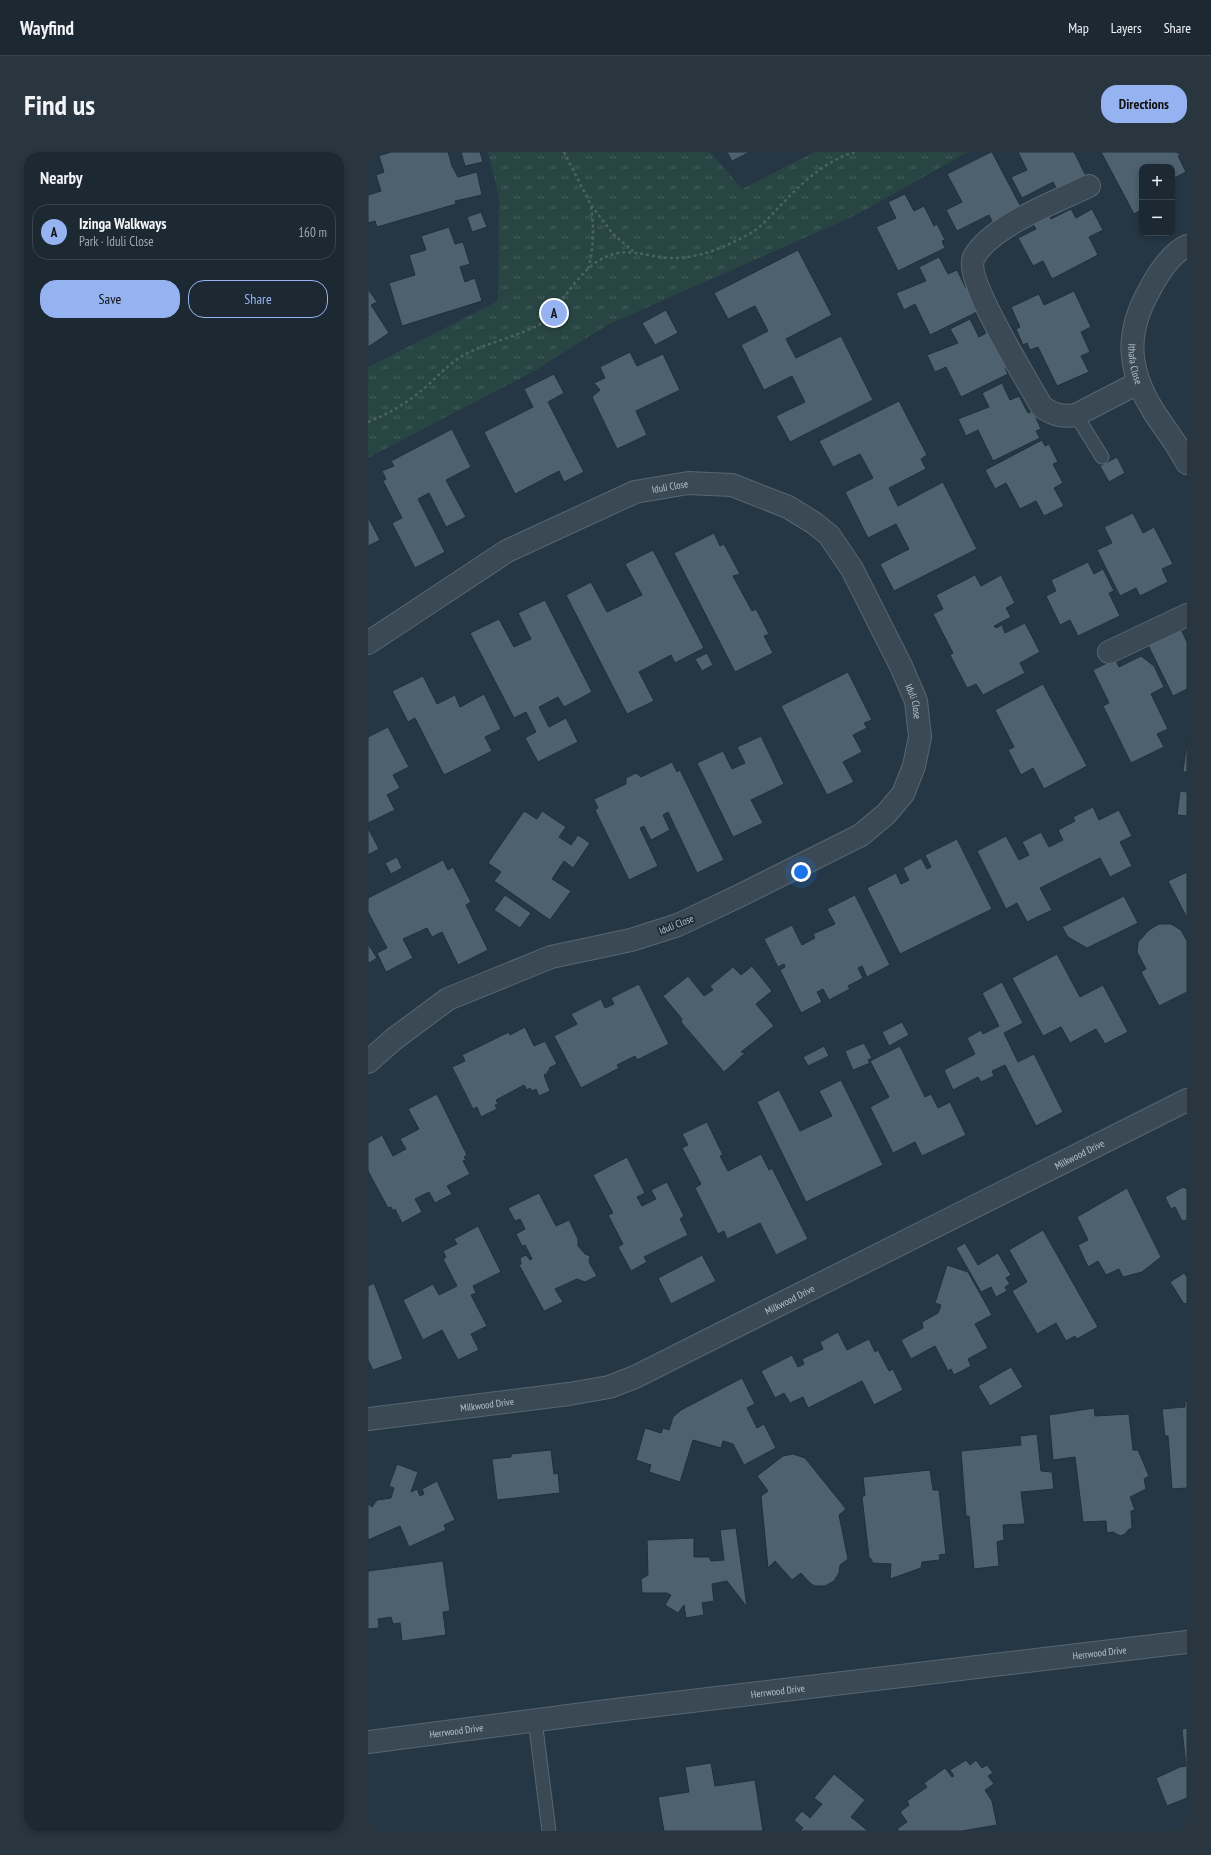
<!DOCTYPE html>
<meta charset="utf-8">
<style>
body{margin:0;font-family:"PT Sans Narrow",sans-serif;background:#29353f;color:#f1f3f6}
.controls{position:absolute;right:12px;top:12px;display:grid;overflow:hidden;border-radius:8px;box-shadow:0 2px 6px #0003}
.controls button{width:36px;height:36px;display:grid;place-items:center;padding:0;border:0;border-bottom:1px solid #3a454e;background:#1c2933;color:#f1f3f6;font:20px sans-serif}
.you{position:absolute;left:433px;top:720px;width:14px;height:14px;margin:-10px;border:3px solid #fff;border-radius:50%;background:#1a73e8;box-shadow:0 0 0 6px #1a73e833}
.badge{display:grid;place-items:center;width:26px;height:26px;border-radius:50%;background:#95b2f1;color:#111;font-size:13px;font-weight:700}
.pin{position:absolute;translate:-50% -50%;border:2px solid #fff;box-shadow:0 1px 4px #0006}
.list{margin:0;padding:0;list-style:none}
h2{display:flex;justify-content:space-between;align-items:center;height:52px;margin:0;padding:0 16px;font-size:17px}
h2 small{font-size:13px;font-weight:400;color:#a0a6ac}
.list li{display:grid;grid-template-columns:26px 1fr auto;gap:12px;align-items:center;box-sizing:border-box;height:56px;margin:0 8px 8px;padding:0 8px;border:1px solid #3a454e;border-radius:16px}
.list b{display:block;font-size:15px;white-space:nowrap}
.list p{margin:0;font-size:13px;white-space:nowrap;color:#a0a6ac}
.list em{font-size:13px;font-style:normal;color:#a0a6ac}
.actions{display:flex;gap:8px;padding:12px 16px}
.actions a{flex:1;padding:9px 0;border:1px solid #95b2f1;border-radius:16px;text-align:center;font-size:14px;color:#95b2f1}
.actions .main{background:#95b2f1;color:#111}
.map{position:relative;flex:none;width:819px;height:1679px;overflow:hidden;border-radius:16px}
header{display:flex;align-items:center;gap:24px;box-sizing:border-box;height:56px;padding:0 20px;background:#1c2933;border-bottom:1px solid #3a454e}
header strong{font-size:19px}
nav{display:flex;gap:22px;margin-inline-start:auto;font-size:14px}
.intro{display:flex;align-items:center;justify-content:space-between;box-sizing:border-box;height:96px;padding:0 24px}
h1{margin:0;font-size:28px}
.button{padding:10px 18px;border-radius:16px;background:#95b2f1;color:#111;font-size:14px;font-weight:700}
main{display:flex;gap:24px;padding:0 24px}
aside{flex:1;background:#1c2933;border-radius:16px;box-shadow:0 2px 6px #0003}
.map>svg:first-child{display:block}
</style>
<header>
<strong>Wayfind</strong>
<nav><a>Map</a><a>Layers</a><a>Share</a></nav>
</header>
<div class="intro"><h1>Find us</h1><a class="button">Directions</a></div>
<main>
<aside>
<h2>Nearby<small></small></h2>
<ul class="list">
<li><span class="badge">A</span><div><b>Izinga Walkways</b><p>Park · Iduli Close</p></div><em>160 m</em></li>
</ul>
<div class="actions"><a class="main">Save</a><a>Share</a></div>
</aside>
<div class="map">
<svg width="819" height="1679" viewBox="0 0 819 1679">
<defs>
<pattern id="park-tufts" width="24" height="20" patternUnits="userSpaceOnUse"><rect width="24" height="20" fill="#284544"/><path d="M3 7l-1-3M5 7V3M7 7l1-3M15 17l-1-3M17 17v-4M19 17l1-3" fill="none" stroke="#455e5e"/></pattern>
</defs>
<rect width="100%" height="100%" fill="#253744"/>
<!-- park -->
<path fill="url(#park-tufts)" d="M120,0H342L374,37L447,0H600L486,64L239,173L168,218L0,306V215L130,149L131,45Z"/>
<!-- building -->
<g fill="#4e616f" stroke="#21303b">
<path d="M23,0H80L84,14L90,25L109,20L114,43L87,49L88,52L9,75L7,69L0,71V43L13,39L8,23L16,20L11,4Z"/>
<path d="M93,0H112L115,10L97,14Z"/>
<path d="M359,0H382L364,9Z"/>
<path d="M623,0H624L654,57L625,71L621,63L589,79L578,58L594,50L579,22Z"/>
<path d="M650,0H706L718,24L690,39L685,30L654,46L643,25L659,18Z"/>
<path d="M733,0H812L813,2L810,4L818,20L804,27V15H774V57L766,62Z"/>
<path d="M537,42L546,59L556,54L566,74L569,72L577,88L574,89L577,96L530,119L508,75L528,66L520,50Z"/>
<path d="M703,57L708,66L724,57L735,78L721,85L730,103L684,127L675,109L665,114L650,86L668,77L665,72L681,63L683,67Z"/>
<path d="M113,60L119,75L104,80L99,65Z"/>
<path d="M81,75L87,92L95,90L102,112L92,115L97,130L107,126L114,149L34,174L21,131L47,123L41,103L58,98L53,84Z"/>
<path d="M430,98L464,163L418,187L428,206L473,184L505,248L422,290L408,264L437,250L424,224L396,238L373,193L400,179L387,154L360,167L346,141Z"/>
<path d="M571,105L580,122L589,118L598,136L602,134L611,151L606,153L609,160L562,183L547,152L536,158L528,141L558,129L551,115Z"/>
<path d="M0,137L9,150L3,153L21,181L0,195Z"/>
<path d="M706,139L723,175L713,180L722,200L713,204L721,220L689,234L670,195L662,198L659,191L655,193L648,177L652,175L643,155L671,142L676,153Z"/>
<path d="M298,158L310,181L287,193L274,171Z"/>
<path d="M602,167L611,185L620,180L642,214L637,216L640,222L593,245L578,215L567,220L559,203L590,191L582,177Z"/>
<path d="M262,200L269,214L295,202L312,238L268,259L279,283L249,297L224,245L232,238L226,231L237,226L232,215Z"/>
<path d="M186,222L196,241L180,250L216,320L196,330L191,319L147,342L116,280L165,255L156,237Z"/>
<path d="M634,231L642,248L651,244L660,261L665,259L673,277L668,279L672,286L625,309L610,278L598,284L590,267L621,255L614,241Z"/>
<path d="M531,249L559,303L553,307L558,317L521,336L530,354L575,330L609,397L526,439L512,412L541,397L528,372L500,386L477,340L505,326L492,302L465,315L451,289Z"/>
<path d="M84,277L103,315L78,328L98,365L78,375L61,341L50,347L77,400L47,416L24,371L34,366L15,329L18,327L14,319L26,314L23,309Z"/>
<path d="M674,288L677,294L681,292L690,310L685,312L695,331L686,336L696,354L676,364L668,349L652,357L638,331L627,337L617,318Z"/>
<path d="M749,305L757,321L741,330L732,314Z"/>
<path d="M765,361L775,381L786,375L805,412L794,417L800,430L772,444L768,436L752,444L729,398L744,391L736,375Z"/>
<path d="M0,365L12,388L0,394Z"/>
<path d="M346,381L352,394L356,392L372,422L365,424L384,459L388,457L401,482L396,484L405,501L367,520L306,401Z"/>
<path d="M285,398L336,496L307,511L303,503L271,520L286,549L259,562L198,443L223,430L239,460L274,443L257,412Z"/>
<path d="M720,410L726,422L735,417L746,439L741,441L752,464L710,484L702,468L692,473L678,444L688,439L683,428Z"/>
<path d="M607,423L613,434L633,423L647,451L638,456L643,465L626,474L628,476L634,473L637,481L657,471L672,500L652,511L657,521L615,543L608,532L599,536L582,503L585,501L565,462L575,457L568,443Z"/>
<path d="M177,448L224,540L196,555L190,545L171,555L181,575L198,566L210,590L170,610L157,586L168,580L158,560L146,566L102,481L131,467L146,495L163,487L150,461Z"/>
<path d="M810,471L819,490V537L805,544L777,487Z"/>
<path d="M339,501L345,513L334,519L327,507Z"/>
<path d="M773,504L786,514L796,535L783,542L800,577L789,582L796,595L763,611L735,554L741,551L725,518L747,507L751,515Z"/>
<path d="M480,520L504,568L496,571L499,576L485,583L494,600L475,610L486,630L459,643L413,554Z"/>
<path d="M55,524L69,552L87,543L92,555L116,542L133,577L117,585L124,599L76,623L47,566L40,570L24,539Z"/>
<path d="M675,532L719,614L676,637L665,616L653,623L640,598L646,595L627,558Z"/>
<path d="M20,575L41,615L25,623L32,636L19,643L27,658L0,671V585Z"/>
<path d="M393,584L416,632L383,648L395,671L365,685L329,611L355,599L364,617L377,611L369,595Z"/>
<path d="M819,588V620H815Z"/>
<path d="M304,610L309,620L312,618L356,708L329,721L300,660L295,663L302,678L283,688L276,674L272,676L290,714L261,728L227,658L230,656L226,647L258,632V626L268,621L273,625Z"/>
<path d="M812,639L819,640V664L809,663Z"/>
<path d="M725,655L731,668L751,658L764,684L752,690L764,714L742,725L732,706L672,736L684,758L659,770L649,751L638,757L609,699L638,684L651,708L661,703L654,690L673,680L681,695L695,688L690,678L707,669L705,665Z"/>
<path d="M156,659L169,667L174,659L198,675L191,685L203,693L210,683L222,691L205,716L196,709L184,727L203,739L182,768L126,729L133,720L120,711Z"/>
<path d="M0,676L11,697L0,703Z"/>
<path d="M589,687L624,757L532,802L499,736L528,721L533,732L541,728L535,716L553,706L559,717L563,715L557,703Z"/>
<path d="M29,705L34,716L23,722L17,711Z"/>
<path d="M75,708L80,718L85,715L103,750L98,753L120,798L90,813L74,780L64,785L59,776L35,787L45,806L18,820L9,801L19,796L0,760V746Z"/>
<path d="M819,720V766L800,729Z"/>
<path d="M137,743L163,761L152,776L126,758Z"/>
<path d="M487,743L522,813L499,825L494,814L490,816L495,826L480,834L482,837L461,848L455,837L449,840L454,850L433,861L412,818L417,815L416,812L410,815L396,787L424,773L434,793L447,786L445,782L467,772L459,757Z"/>
<path d="M756,744L770,771L719,796L700,785L694,775Z"/>
<path d="M791,772H803L813,778L819,789V840L791,854L773,820L778,817L769,800L770,790L781,778Z"/>
<path d="M0,792L9,806L1,811L0,809Z"/>
<path d="M689,802L712,845L735,833L760,880L737,892L728,877L702,891L693,875L675,884L644,826Z"/>
<path d="M384,814L404,839L388,852L406,874L373,900L377,901L356,920L313,870L314,867L295,844L320,824L336,844L345,838L342,834L365,815L373,823Z"/>
<path d="M634,830L655,871L636,881L650,910L666,902L695,960L668,974L637,913L624,919L626,924L613,930L610,925L585,938L576,918L607,902L599,886L613,878L615,882L631,874L614,841Z"/>
<path d="M271,832L301,892L269,908L267,904L249,913L251,916L213,936L186,884L209,872L203,862L233,847L237,856L246,852L243,846Z"/>
<path d="M534,870L541,883L521,894L514,880Z"/>
<path d="M157,875L166,894L177,889L189,912L181,916L182,918L179,920L180,921L176,923L182,939L171,944L168,937L164,939L162,936L159,938L156,933L128,948L130,952L127,953L129,957L113,965L109,955L105,957L84,915L97,909L94,903L141,880L142,883Z"/>
<path d="M496,891L504,906L500,908L502,911L485,918L477,899Z"/>
<path d="M456,894L461,904L440,914L435,905Z"/>
<path d="M532,894L557,945L563,942L570,956L582,950L598,983L554,1004L547,990L525,1001L502,955L521,945L502,909Z"/>
<path d="M473,928L515,1013L438,1050L389,950L411,938L432,979L464,964L451,939Z"/>
<path d="M69,942L99,1003L96,1005L98,1008L95,1009L102,1022L79,1034L84,1042L67,1051L61,1040L47,1047L54,1060L34,1071L27,1057L25,1059L23,1055L20,1056L0,1019V991L14,983L25,1004L38,997L32,987L51,977L40,957Z"/>
<path d="M339,970L355,1003L352,1004L360,1019L393,1002L401,1018L404,1016L440,1087L408,1103L392,1071L359,1087L356,1079L350,1082L327,1036L333,1032L314,996L320,993L314,982Z"/>
<path d="M259,1005L277,1041L269,1045L274,1054L288,1047L283,1038L299,1030L316,1064L312,1067L320,1083L276,1105L279,1110L263,1119L250,1095L255,1092L240,1063L245,1061L225,1023Z"/>
<path d="M815,1035L819,1037V1068L814,1069L807,1055L803,1057L797,1045Z"/>
<path d="M759,1036L793,1105L774,1120L755,1125L751,1117L738,1123L730,1109L720,1115L710,1093L720,1088L709,1065Z"/>
<path d="M171,1041L188,1074L201,1068L210,1087V1094L217,1102L222,1104L221,1110L229,1124L217,1130L209,1127L187,1137L195,1150L176,1159L151,1113L153,1112L152,1106L158,1103L162,1108L164,1107L157,1093L154,1094L148,1082L157,1077L152,1067L147,1069L140,1056Z"/>
<path d="M110,1074L133,1120L105,1134L108,1141L103,1143L119,1174L103,1182L111,1198L90,1208L74,1178L55,1188L35,1148L65,1132L71,1143L89,1134L75,1107L78,1105L75,1099L89,1092L86,1087Z"/>
<path d="M675,1078L730,1175L709,1187L707,1184L698,1189L688,1171L669,1182L644,1139L659,1130L641,1098Z"/>
<path d="M597,1091L610,1113L630,1101L643,1123L638,1126L642,1132L637,1135L639,1139L628,1145L623,1135L613,1140L588,1096Z"/>
<path d="M334,1103L348,1129L303,1152L290,1126Z"/>
<path d="M579,1113L600,1120L624,1163L607,1172L620,1196L600,1207L603,1214L586,1223L583,1217L580,1219L567,1194L543,1207L533,1188L555,1176L554,1170L570,1161L573,1153L567,1151Z"/>
<path d="M816,1121L819,1125V1151L816,1152L802,1130Z"/>
<path d="M6,1131L35,1207L5,1218L0,1208V1134Z"/>
<path d="M470,1180L479,1198L501,1187L507,1200L510,1198L521,1219L525,1217L535,1238L506,1253L494,1229L440,1256L435,1245L422,1251L416,1241L407,1246L393,1219L424,1203L430,1215L436,1212L434,1207L455,1197L452,1190Z"/>
<path d="M643,1215L655,1235L622,1254L610,1234Z"/>
<path d="M374,1226L387,1252L379,1256L389,1276L396,1272L408,1296L376,1313L365,1292L355,1289L353,1296L325,1288L312,1330L281,1320L283,1313L268,1308L277,1276L293,1281L295,1276L301,1278L305,1265L313,1258Z"/>
<path d="M817,1249H819V1336L804,1337L800,1284H797L794,1257L817,1255Z"/>
<path d="M726,1256L727,1264L761,1262L765,1298H770L781,1324L776,1327L778,1337L762,1345L767,1358L763,1359L764,1376L760,1378L757,1382L752,1384L745,1380L739,1381L738,1369L715,1370L707,1305L685,1308L681,1263Z"/>
<path d="M669,1282L673,1319L684,1320L686,1337L653,1340L657,1372L635,1373L636,1388L629,1390L631,1414L606,1417L601,1364H598L593,1299L653,1293L652,1284Z"/>
<path d="M183,1298L186,1322L190,1321L192,1341L129,1348L124,1307L143,1305V1302Z"/>
<path d="M425,1302L437,1306L478,1357L471,1363L480,1407L472,1413L471,1421L466,1429L457,1434H447L442,1431L433,1421L424,1428L407,1409L400,1416L393,1344L400,1339L389,1324L415,1304Z"/>
<path d="M29,1312L50,1320L43,1340L49,1337L52,1344L56,1342L54,1337L69,1329L87,1368L76,1373L78,1378L41,1395L32,1374L0,1388V1352L4,1355L9,1348L23,1346L26,1336L21,1334Z"/>
<path d="M562,1318L565,1338H571L578,1402L571,1403L572,1408L554,1410L553,1416L522,1427L523,1412L504,1411V1408L501,1405L494,1345L497,1343L495,1325Z"/>
<path d="M368,1376L379,1455L359,1429L344,1432L346,1449L334,1451L336,1463L318,1466L316,1453L310,1461L297,1453L303,1443L299,1441H274L273,1427L280,1423L279,1388L326,1386V1405H341L343,1409L356,1408L352,1378Z"/>
<path d="M75,1409L82,1459L75,1460L78,1483L34,1489L32,1471L25,1472L23,1465L10,1467L11,1476L0,1477V1419Z"/>
<path d="M819,1576V1646L799,1654L788,1626L812,1615L818,1614L814,1577Z"/>
<path d="M598,1608L602,1613L608,1608L614,1616L619,1613L625,1621L620,1624L626,1632L617,1638L624,1649L629,1673L594,1679H531L529,1677L539,1670L532,1660L541,1653L539,1649L559,1635L556,1631L577,1616L584,1625L586,1624L582,1618Z"/>
<path d="M343,1611L347,1634L387,1628L395,1679H296L290,1645L321,1640L317,1615Z"/>
<path d="M466,1622L497,1648L483,1665L500,1679H432L435,1676L426,1668L434,1659L442,1666L454,1652L446,1646Z"/>
</g>
<g fill="none" stroke-linecap="round" stroke-linejoin="round">
<!-- service casing -->
<g stroke="#586671" stroke-width="15">
<g id="service">
<path d="M708,263L734,305"/>
<path d="M167,1568L181,1679"/>
</g>
</g>
<!-- minor casing -->
<g stroke="#586671" stroke-width="24">
<g id="minor">
<path d="M721,34C689,49 623,74 606,105C595,127 661,231 674,255C686,263 694,265 708,263L770,231"/>
<path id="s1" d="M819,94C803,101 790,122 782,137C757,181 759,217 786,260C797,277 810,293 819,311"/>
<path id="s2" d="M0,491L139,399L267,340L320,331L364,333L420,355L446,371L461,383L484,417L533,514L548,549L552,585L546,614L535,642L518,662L493,683L373,743L310,773L263,788L183,805L80,847L26,887L0,910"/>
<path d="M741,500L819,463"/>
<path id="s3" d="M0,1267L201,1242L241,1235L267,1225L819,948"/>
</g>
</g>
<!-- tertiary casing -->
<g stroke="#586671" stroke-width="24">
<g id="tertiary">
<path id="s4" d="M0,1590L231,1560L819,1490"/>
</g>
</g>
<!-- path -->
<g stroke="#486361" stroke-width="2.5" stroke-dasharray="3 3" stroke-linecap="butt">
<path d="M196,0L223,53L245,82L265,99"/>
<path d="M220,117C226,96 226,77 223,55"/>
<path d="M0,270C23,261 42,249 61,232C73,221 84,209 98,202C121,190 152,184 174,171C178,168 182,162 186,158C199,142 213,120 230,109C257,92 276,105 303,106C329,107 358,95 381,82C394,75 403,63 414,52C434,31 458,8 487,0"/>
</g>
<!-- service -->
<use href="#service" stroke="#3a4954" stroke-width="13"/>
<!-- minor -->
<use href="#minor" stroke="#3a4954" stroke-width="22"/>
<!-- tertiary -->
<use href="#tertiary" stroke="#3a4954" stroke-width="22"/>
</g>
<g text-anchor="middle" stroke-width="4" stroke-linejoin="round" paint-order="stroke">
<!-- street labels -->
<g font-size="10" fill="#b7c3cd" stroke="#1f2e39">
<text dy="4" stroke="none"><textPath href="#s1" startOffset="136">Ithafa Close</textPath></text>
<text dy="4" stroke="none"><textPath href="#s2" startOffset="343">Iduli Close</textPath></text>
<text dy="4" stroke="none"><textPath href="#s2" startOffset="703">Iduli Close</textPath></text>
<text transform="translate(308 772) rotate(-22)" y="4">Iduli Close</text>
<text dy="4" stroke="none"><textPath href="#s3" startOffset="768">Milkwood Drive</textPath></text>
<text dy="4" stroke="none"><textPath href="#s3" startOffset="444">Milkwood Drive</textPath></text>
<text dy="4" stroke="none"><textPath href="#s3" startOffset="120">Milkwood Drive</textPath></text>
<text dy="4" stroke="none"><textPath href="#s4" startOffset="737">Herrwood Drive</textPath></text>
<text dy="4" stroke="none"><textPath href="#s4" startOffset="413">Herrwood Drive</textPath></text>
<text dy="4" stroke="none"><textPath href="#s4" startOffset="89">Herrwood Drive</textPath></text>
</g>
</g>
</svg>
<div class="controls">
<button>+</button>
<button>−</button>
</div>
<div class="you"></div>
<div class="pin badge" style="left:186px;top:161px">A</div>
</div>
</main>
